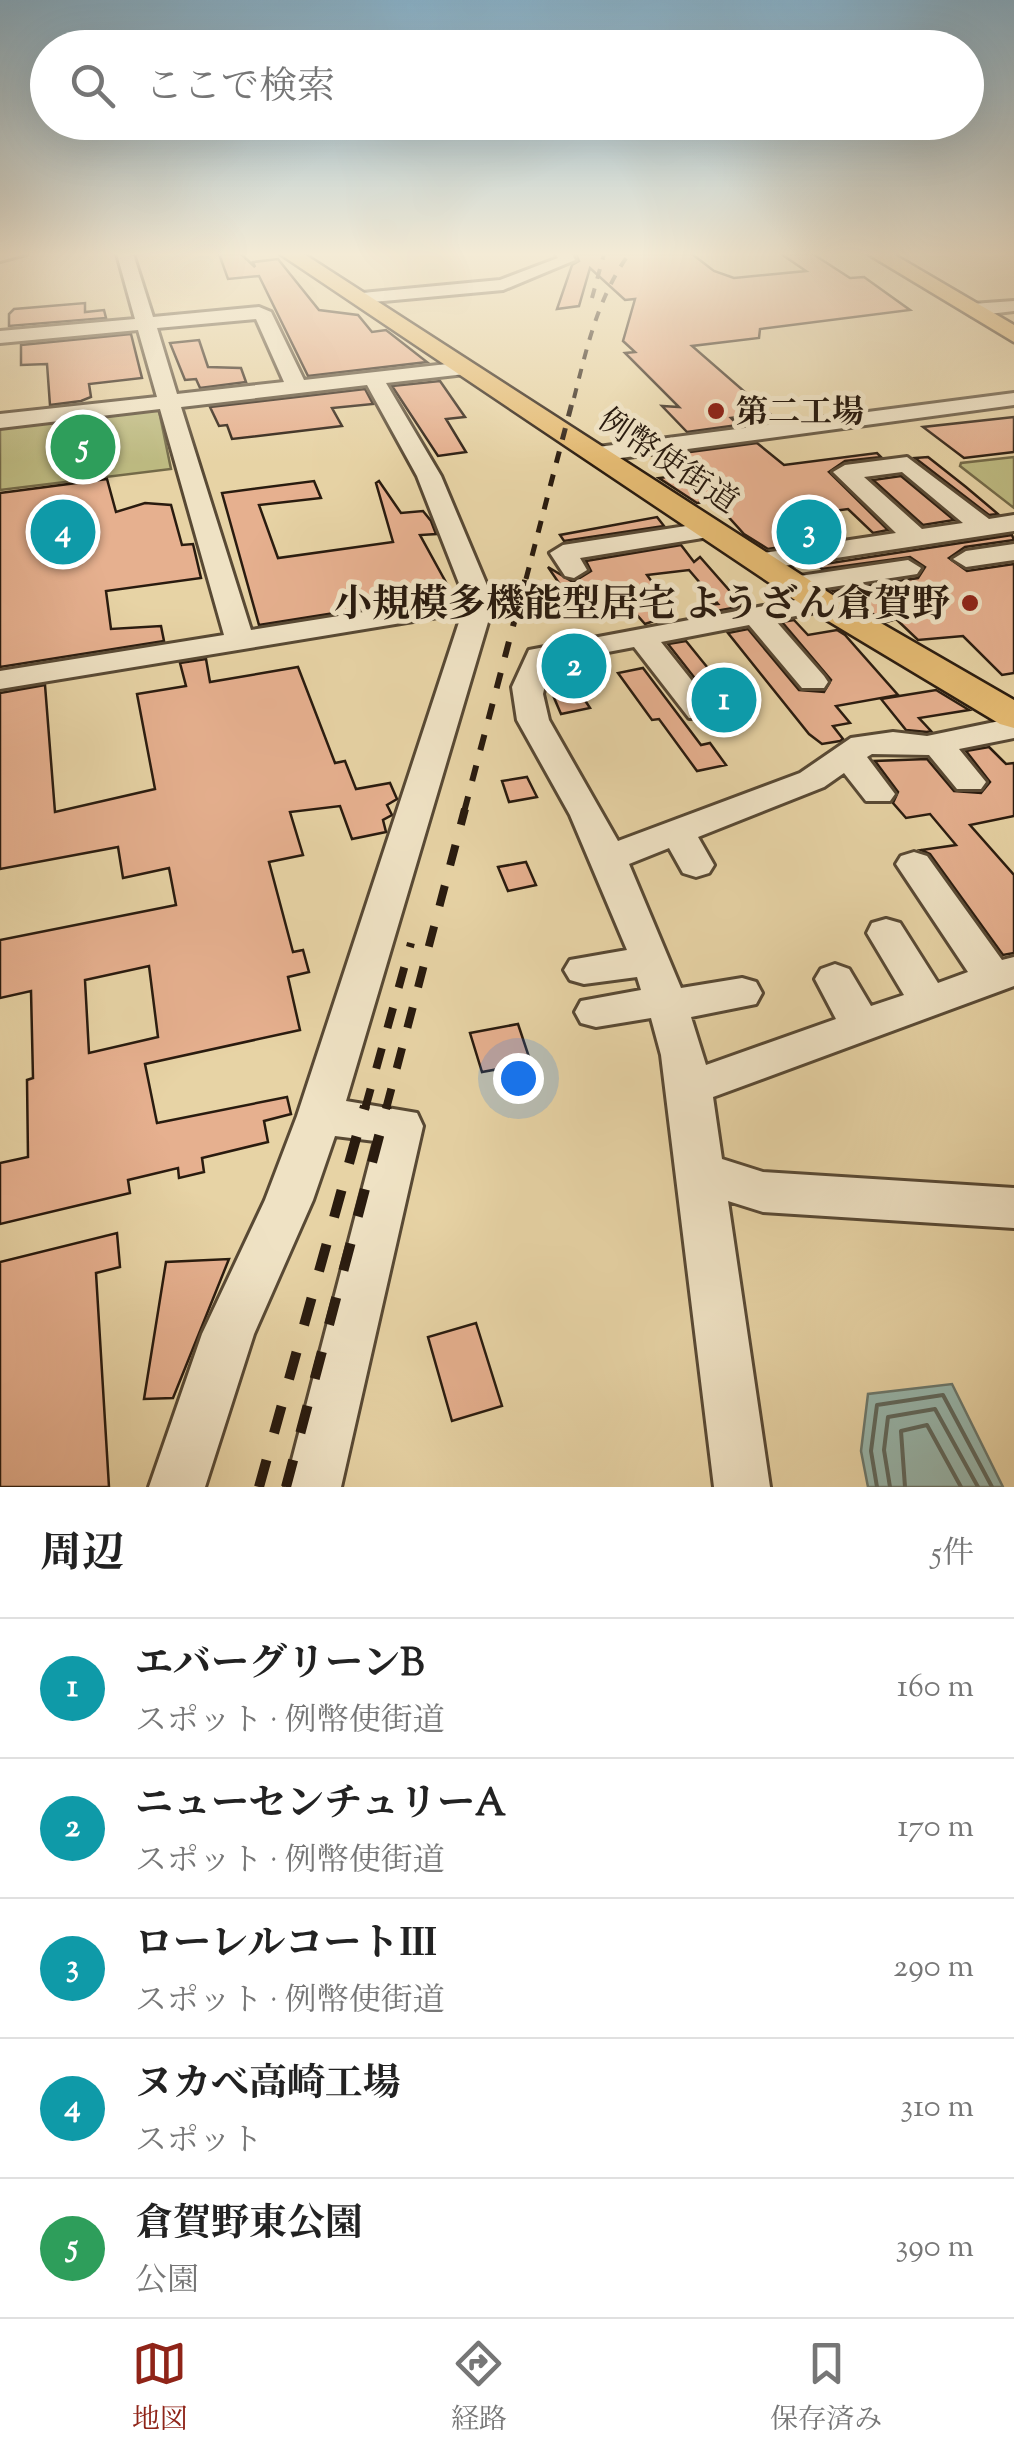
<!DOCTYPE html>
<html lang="ja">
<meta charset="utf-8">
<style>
body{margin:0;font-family:"Sorts Mill Goudy","Noto Serif JP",serif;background:#f6f6f6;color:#222}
.you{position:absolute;left:518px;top:1078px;width:35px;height:35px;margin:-25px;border:8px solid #fff;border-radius:50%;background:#1a73e8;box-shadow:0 0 0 15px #1a73e833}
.badge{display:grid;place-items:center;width:65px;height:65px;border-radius:50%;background:#8f2418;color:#fff;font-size:32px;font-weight:700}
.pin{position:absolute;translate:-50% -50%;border:5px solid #fff;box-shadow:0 2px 10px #0006}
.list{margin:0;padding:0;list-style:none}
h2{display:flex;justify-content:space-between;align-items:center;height:130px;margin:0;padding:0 40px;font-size:42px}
h2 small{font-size:32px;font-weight:400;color:#767676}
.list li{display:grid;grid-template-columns:65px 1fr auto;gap:30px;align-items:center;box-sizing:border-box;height:140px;padding:0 40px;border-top:2px solid #e0e0e0}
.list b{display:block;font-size:38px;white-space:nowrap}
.list p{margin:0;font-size:32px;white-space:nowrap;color:#767676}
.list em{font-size:32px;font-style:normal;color:#767676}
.icon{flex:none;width:55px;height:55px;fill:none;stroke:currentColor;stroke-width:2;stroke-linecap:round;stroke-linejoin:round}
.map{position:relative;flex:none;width:1014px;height:1487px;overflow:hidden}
.search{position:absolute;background:#fff;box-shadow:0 10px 40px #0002;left:30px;right:30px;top:30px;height:110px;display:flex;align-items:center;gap:25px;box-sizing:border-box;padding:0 35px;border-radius:55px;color:#767676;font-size:38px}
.sheet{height:830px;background:#fff}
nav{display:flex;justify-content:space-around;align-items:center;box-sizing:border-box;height:140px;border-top:2px solid #e0e0e0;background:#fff;font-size:28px;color:#767676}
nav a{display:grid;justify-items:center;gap:5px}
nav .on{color:#8f2418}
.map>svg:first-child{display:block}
</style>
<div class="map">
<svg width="1014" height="1487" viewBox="0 0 1014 1487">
<rect width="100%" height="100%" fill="#e7d3a5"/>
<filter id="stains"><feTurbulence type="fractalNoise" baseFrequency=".002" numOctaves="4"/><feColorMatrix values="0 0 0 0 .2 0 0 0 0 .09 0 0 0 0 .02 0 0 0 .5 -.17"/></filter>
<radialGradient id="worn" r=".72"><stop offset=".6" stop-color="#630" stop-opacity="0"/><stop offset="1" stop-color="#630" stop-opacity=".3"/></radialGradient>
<!-- green -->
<g fill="#bdba81" stroke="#736a48" stroke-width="2.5">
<path d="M151,408L159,411L171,469L0,490V424Z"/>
<path d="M1014,457V508L960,466L961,463Z"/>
</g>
<!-- water -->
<path fill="#98b7ad" stroke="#6c796e" stroke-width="2.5" d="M952,1384L1003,1487H868L861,1451L868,1394Z"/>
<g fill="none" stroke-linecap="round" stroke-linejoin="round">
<!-- shore -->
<g stroke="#60695e" stroke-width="4">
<path d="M877,1487L871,1451L877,1405L943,1395L992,1487"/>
<path d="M890,1487L884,1450L888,1417L935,1409L978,1487"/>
<path d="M905,1487L901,1431L927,1425L961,1487"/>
</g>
<!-- stream -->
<path stroke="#6c796e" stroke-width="6" d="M539,608L606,592"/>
</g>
<!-- building -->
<g fill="#e6b08f" stroke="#291b0f" stroke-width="2.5" fill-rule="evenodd">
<path d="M219,254H241L255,267L253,262L278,259L319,310L358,315L372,332L386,330L427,362L308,376L259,276L228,279Z"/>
<path d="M576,254H692L714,271L734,278L806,271L781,254H813L850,278L864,277L910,310L760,329L759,338L692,346L769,413L731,418L738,425L687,432L662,406L679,407L625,353L635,352L623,341L635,299L625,300L590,268L579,306L557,309L572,265L579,261Z"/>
<path d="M85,303V312L104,310L106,318L9,326V314L14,309Z"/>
<path d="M131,334L142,378L89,384L91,397L81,401L50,405L47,364L21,365V345Z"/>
<path d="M199,340L208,367L241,368L246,382L200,388L196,379L185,380L170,343Z"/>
<path d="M440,381L465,417L446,419L466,452L438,456L392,386Z"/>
<path d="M365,389L373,404L332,408L342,426L232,439L227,425L219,426L210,407Z"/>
<path d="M1014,417V452L964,458L923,427Z"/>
<path d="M757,443L784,465L877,453L881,457L845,461L829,472L888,530L873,533L848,509L804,515L829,539L768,549L744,534L714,501L697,503L659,478L692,474L675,454Z"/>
<path d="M928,457L966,487L998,514L989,515L915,458Z"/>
<path d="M901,476L954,520L923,525L873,480Z"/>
<path d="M107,479L116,512L145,503L171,505L182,545L193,544L201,578L106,591L111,629L161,626L164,641L0,667V493Z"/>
<path d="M314,481L321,498L259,505L278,558L393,542L376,483L379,481L401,513L423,511L431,521L436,534L420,535L448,586H444L448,595L259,625L222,493Z"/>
<path d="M657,517L664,526L564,541L560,535Z"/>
<path d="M1012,535L1014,540L965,547L949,558L967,571L1014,564V673L1002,675L963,636L918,640L896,619L887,622L833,591L918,578L925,567L910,557L822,569L818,565Z"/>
<path d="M681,545L694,562L700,557L743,606L711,612L705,605L718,604L689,570L647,575L675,614L645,624L622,598L609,608L595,587L565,592L548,567L573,582L591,571L586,561Z"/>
<path d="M794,620L808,635L837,630L845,635L898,695L836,706L850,723L833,726L843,739L840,741L822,744L809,734L728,633L748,629L799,690L824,692L831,680L782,622Z"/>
<path d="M686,641L720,683L749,714L727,719L719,709L668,644Z"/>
<path d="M206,659L210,682L298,667L335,763L345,761L356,789L390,783L397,799L387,805L392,815L383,820L386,832L352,839L340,806L290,812L303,855L269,862L293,952L303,950L309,972L288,977L300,1030L145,1064L157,1123L287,1097L291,1114L264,1121L268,1142L202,1158L204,1172L179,1178L178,1168L128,1180L130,1193L0,1224V1163L28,1157L27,1080L33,1078L31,991L0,998V940L176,905L169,868L123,878L118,847L0,869V693L45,685L55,812L155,789L137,694L186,686L180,663ZM149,966L158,1037L89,1053L85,980Z"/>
<path d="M643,668L701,745L710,743L726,765L697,771L659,719L652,720L618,673Z"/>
<path d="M573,682L590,708L561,714L549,686Z"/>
<path d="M936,690L969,710L919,718L931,731L927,732L906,730L881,699Z"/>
<path d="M989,747L1006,764L1014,763V816L970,825L1014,875V953L1003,955L930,854L921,850L956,845L930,814L906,818L893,803L898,792L875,761L927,759L954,791L981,793L990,782L966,751Z"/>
<path d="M527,777L537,797L509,802L502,781Z"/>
<path d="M526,862L536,885L508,891L498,867Z"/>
<path d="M518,1024L531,1063L482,1072L470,1033Z"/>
<path d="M117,1233L120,1267L96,1273L109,1487H0V1262Z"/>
<path d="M229,1259L173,1398L144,1399L166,1262Z"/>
<path d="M476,1323L502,1406L452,1421L428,1337Z"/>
</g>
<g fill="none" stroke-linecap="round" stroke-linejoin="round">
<!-- minor casing -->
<g stroke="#584934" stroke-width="6">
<g id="minor">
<path d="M0,254H26L0,261Z"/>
<path d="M117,254H133L153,317L259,307L271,312L304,380L465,362L475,368L465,374L386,383L441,476L494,602L346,1101L417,1113L423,1126L341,1487H285L375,1141L335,1136L313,1200L254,1334L205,1487H149L202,1334L265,1200L297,1116L462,613L0,689V671L224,635L160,409L0,428V414L157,397L138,330L0,343V331L135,319ZM256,319L284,382L177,394L157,328ZM367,385L417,476L464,596L251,630L181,407Z"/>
<path d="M556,254H572L575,260L503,290L362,303L353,298L362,293L500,280L558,258Z"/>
<path d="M1014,301V311L972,316L963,310L972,304Z"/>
<path d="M1014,393V405L598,461L586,454L598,447Z"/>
<path d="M907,457L989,519L1014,515V531L757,570L744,562L757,554L896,533L833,472L845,465ZM902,472L963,523L922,529L864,477Z"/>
<path d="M712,522L725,530L721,535L580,558L587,570L574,578L565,576L550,553L563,545Z"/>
<path d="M1014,544V560L966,567L953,559L966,551Z"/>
<path d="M908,560L921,568L917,574L793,593L779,585L793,577Z"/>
<path d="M822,595L836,603L832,609L775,620L824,676L828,682L824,688H802L749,625L661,642L716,711L711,718H689L634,647L550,663L543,694L549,720L618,841L800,773L851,738L893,732L927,736L1014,718V738L959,749L986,782L981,789H957L929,755L872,754L867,757L895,794L890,801H866L844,773L824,787L698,837L714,865L709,873L696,877L683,873L669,848L629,864L681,988L742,978L756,982L762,993L756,1004L691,1017L706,1065L836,1019L815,979L821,969L835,964L849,969L871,1006L904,995L867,933L872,923L886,919L900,923L938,983L968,972L896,864L901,856L914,852L927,856L1002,960L1014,957V986L713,1097L722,1159L763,1172L1014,1188V1228L763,1212L728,1201L770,1487H714L661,1055L651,1018L596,1027L581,1023L575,1012L581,1001L641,990L637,977L584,984L570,980L564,970L570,960L627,950L570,815L517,720L512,687L529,650Z"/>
</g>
</g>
<!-- major casing -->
<g stroke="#291b0f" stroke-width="5">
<g id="major">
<path d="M280,254H304L834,596L1014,700V728L1000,724L810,610Z"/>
<path d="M868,254H893L1014,325V342Z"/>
</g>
</g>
<!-- minor -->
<use href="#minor" fill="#efe2c4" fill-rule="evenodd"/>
<!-- major -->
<use href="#major" fill="#e4ba72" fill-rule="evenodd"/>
<!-- rail-far4 -->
<g stroke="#291b0f" stroke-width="4" stroke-dasharray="10 10" stroke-linecap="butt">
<path d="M592,298L604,254"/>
<path d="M574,398C587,347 598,297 629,254"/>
</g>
<!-- rail-far3 -->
<path stroke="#291b0f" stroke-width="5" stroke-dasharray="12 12" stroke-linecap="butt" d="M526,579L574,395"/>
<!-- rail-far2 -->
<path stroke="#291b0f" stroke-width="6" stroke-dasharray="16 16" stroke-linecap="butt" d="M464,812L526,577"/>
<!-- rail-far1 -->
<g stroke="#291b0f" stroke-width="8" stroke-dasharray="21 21" stroke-linecap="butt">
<path d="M365,1109L411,943"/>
<path d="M386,1109L465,809"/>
</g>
<!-- rail -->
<g stroke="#291b0f" stroke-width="10" stroke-dasharray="28 28" stroke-linecap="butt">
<path d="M259,1487L365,1106"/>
<path d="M286,1487L387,1106"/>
</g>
</g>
<!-- sky -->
<linearGradient id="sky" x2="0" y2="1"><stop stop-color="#88b5d0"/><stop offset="0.55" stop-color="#f4ebd6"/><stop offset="1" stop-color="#f4ebd6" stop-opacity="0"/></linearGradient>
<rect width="1014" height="462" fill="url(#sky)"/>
<!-- markers -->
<g fill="#8f2418" stroke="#efe2c4" stroke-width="4">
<circle cx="716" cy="411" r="10"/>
<circle cx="970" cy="603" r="10"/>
</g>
<g text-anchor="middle" stroke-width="10" stroke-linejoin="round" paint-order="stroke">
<!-- far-poi labels -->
<g font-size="32" font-weight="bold" fill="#291b0f" stroke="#efe2c4" text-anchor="start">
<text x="736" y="422">第二工場</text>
</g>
<!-- far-street labels -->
<g font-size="32" fill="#291b0f" stroke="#efe2c4">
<text transform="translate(669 460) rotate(34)" y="11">例幣使街道</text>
</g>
<!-- poi labels -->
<g font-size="38" font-weight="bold" fill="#291b0f" stroke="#efe2c4" text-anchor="end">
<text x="950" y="616">小規模多機能型居宅 ようざん倉賀野</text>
</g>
</g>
<rect width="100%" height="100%" filter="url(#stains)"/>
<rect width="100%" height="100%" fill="url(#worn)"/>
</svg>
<div class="you"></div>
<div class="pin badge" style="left:724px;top:700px;background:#0f9aa8">1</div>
<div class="pin badge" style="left:574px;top:666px;background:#0f9aa8">2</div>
<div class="pin badge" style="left:809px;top:532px;background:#0f9aa8">3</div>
<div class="pin badge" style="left:63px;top:532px;background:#0f9aa8">4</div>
<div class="pin badge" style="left:83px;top:447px;background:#2e9e5b">5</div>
<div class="search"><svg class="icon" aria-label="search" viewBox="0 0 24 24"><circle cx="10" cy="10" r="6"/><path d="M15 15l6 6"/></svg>ここで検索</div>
</div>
<section class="sheet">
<h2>周辺<small>5件</small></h2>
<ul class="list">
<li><span class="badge" style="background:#0f9aa8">1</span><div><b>エバーグリーンB</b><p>スポット · 例幣使街道</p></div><em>160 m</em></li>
<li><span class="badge" style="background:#0f9aa8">2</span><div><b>ニューセンチュリーA</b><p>スポット · 例幣使街道</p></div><em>170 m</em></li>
<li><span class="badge" style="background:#0f9aa8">3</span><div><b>ローレルコートⅢ</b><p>スポット · 例幣使街道</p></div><em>290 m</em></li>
<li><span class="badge" style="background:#0f9aa8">4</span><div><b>ヌカべ高崎工場</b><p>スポット</p></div><em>310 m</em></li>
<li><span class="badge" style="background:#2e9e5b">5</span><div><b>倉賀野東公園</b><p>公園</p></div><em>390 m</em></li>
</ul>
</section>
<nav>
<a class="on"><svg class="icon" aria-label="map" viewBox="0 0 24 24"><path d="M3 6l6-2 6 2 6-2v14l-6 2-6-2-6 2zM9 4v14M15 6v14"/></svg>地図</a>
<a><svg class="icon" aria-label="directions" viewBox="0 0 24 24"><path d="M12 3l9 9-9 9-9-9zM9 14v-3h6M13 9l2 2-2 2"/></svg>経路</a>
<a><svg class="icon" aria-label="saved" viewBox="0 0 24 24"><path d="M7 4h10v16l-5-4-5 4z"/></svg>保存済み</a>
</nav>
